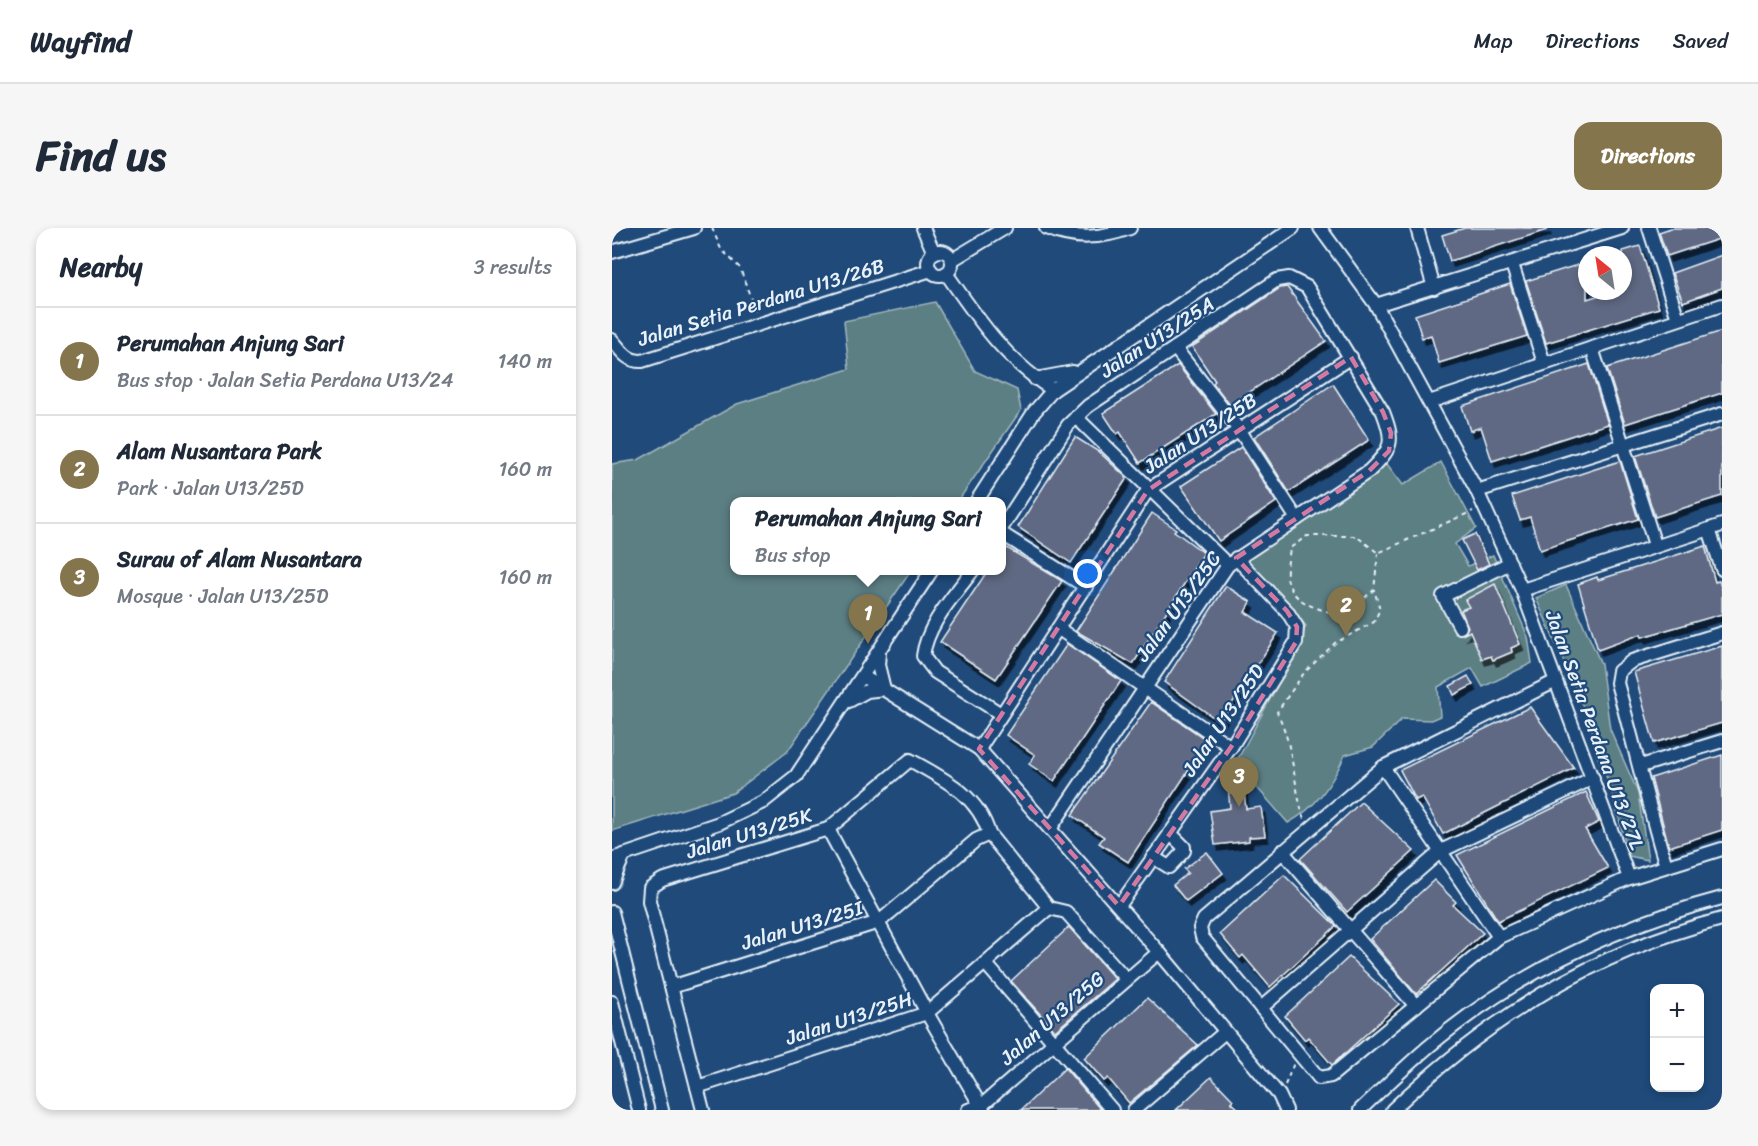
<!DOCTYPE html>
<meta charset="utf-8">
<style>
body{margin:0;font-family:Sriracha,sans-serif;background:#f6f6f7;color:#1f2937}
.controls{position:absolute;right:18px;bottom:18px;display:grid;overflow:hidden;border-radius:12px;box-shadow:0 3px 9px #0003}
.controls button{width:54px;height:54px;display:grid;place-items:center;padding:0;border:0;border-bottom:2px solid #e0e1e3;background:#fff;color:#1f2937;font:30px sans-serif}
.compass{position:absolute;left:966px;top:18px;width:54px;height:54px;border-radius:50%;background:#fff;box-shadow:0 3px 9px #0003;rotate:330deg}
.you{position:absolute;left:476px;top:346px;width:21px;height:21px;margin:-15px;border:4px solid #fff;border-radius:50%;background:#1a73e8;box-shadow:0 0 0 9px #1a73e833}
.badge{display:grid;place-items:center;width:39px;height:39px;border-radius:50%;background:#84754c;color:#fff;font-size:20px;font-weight:700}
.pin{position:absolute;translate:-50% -50px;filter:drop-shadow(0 2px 3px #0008)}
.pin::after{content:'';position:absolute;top:32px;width:21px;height:18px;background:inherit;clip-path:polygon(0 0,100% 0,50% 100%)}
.popup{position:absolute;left:118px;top:269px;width:276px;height:78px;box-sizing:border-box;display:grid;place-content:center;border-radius:12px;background:#fff;filter:drop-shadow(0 2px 4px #0005);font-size:20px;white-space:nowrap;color:#747a83}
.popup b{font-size:22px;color:#1f2937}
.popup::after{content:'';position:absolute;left:50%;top:100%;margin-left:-12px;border:12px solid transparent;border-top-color:#fff}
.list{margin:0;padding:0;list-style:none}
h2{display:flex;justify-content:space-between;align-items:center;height:78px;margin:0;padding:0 24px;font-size:26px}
h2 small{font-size:20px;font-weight:400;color:#747a83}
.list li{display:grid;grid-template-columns:39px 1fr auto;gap:18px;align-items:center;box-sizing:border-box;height:108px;padding:0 24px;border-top:2px solid #e0e1e3}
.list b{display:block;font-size:22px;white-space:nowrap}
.list p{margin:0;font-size:20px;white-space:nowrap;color:#747a83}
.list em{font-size:20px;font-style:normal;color:#747a83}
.map{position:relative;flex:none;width:1110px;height:882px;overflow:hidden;border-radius:18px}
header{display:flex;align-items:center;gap:36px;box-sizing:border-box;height:84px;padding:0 30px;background:#fff;border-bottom:2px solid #e0e1e3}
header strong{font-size:28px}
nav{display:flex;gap:33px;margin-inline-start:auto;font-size:21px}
.intro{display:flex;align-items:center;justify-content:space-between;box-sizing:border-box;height:144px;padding:0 36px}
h1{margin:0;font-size:42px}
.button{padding:15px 27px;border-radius:18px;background:#84754c;color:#fff;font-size:21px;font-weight:700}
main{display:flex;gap:36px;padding:0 36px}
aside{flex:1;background:#fff;border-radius:18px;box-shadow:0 3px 9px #0003}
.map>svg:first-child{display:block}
</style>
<header>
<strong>Wayfind</strong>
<nav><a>Map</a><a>Directions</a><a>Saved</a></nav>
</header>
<div class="intro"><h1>Find us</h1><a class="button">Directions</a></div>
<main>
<aside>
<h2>Nearby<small>3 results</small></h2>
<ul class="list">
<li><span class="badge">1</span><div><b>Perumahan Anjung Sari</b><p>Bus stop · Jalan Setia Perdana U13/24</p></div><em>140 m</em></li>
<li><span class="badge">2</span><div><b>Alam Nusantara Park</b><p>Park · Jalan U13/25D</p></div><em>160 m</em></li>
<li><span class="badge">3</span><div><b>Surau of Alam Nusantara</b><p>Mosque · Jalan U13/25D</p></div><em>160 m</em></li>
</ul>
</aside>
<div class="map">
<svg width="1110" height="882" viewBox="0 0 1110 882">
<defs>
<filter id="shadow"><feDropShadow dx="3.5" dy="6" stdDeviation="0" flood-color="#0009"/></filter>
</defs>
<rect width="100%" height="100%" fill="#1f4a7a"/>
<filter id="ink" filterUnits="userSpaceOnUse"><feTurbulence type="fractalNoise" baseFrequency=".0167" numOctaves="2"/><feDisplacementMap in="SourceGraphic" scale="12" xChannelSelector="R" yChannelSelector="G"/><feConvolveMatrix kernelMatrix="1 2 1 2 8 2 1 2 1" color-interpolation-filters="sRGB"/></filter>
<g filter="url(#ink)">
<!-- green -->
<g fill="#5c7f84" stroke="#a2b8be" stroke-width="1.5">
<path d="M323,74L363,143L405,162L409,182L346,273L122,274V342L299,343L175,524L121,565L0,603V236L26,232L125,176L237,141L232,93Z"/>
<path d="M829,234L864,300L843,316L856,338L881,327L916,409L920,435L871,459L860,440L826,459L828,488L819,492L790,491L761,519L733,527C720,556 704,580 676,595L648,563L621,540L678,434L694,398L670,370L636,343L638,326L775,236L791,257Z"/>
<path d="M954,357L989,436L998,501L1026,565L1036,632L1017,628L998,557L985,527L979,497L924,370Z"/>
</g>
<!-- building -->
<g fill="#606983" stroke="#e8f1f8" stroke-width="1.5" filter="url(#shadow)">
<path d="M853,0H935V2L838,33L830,7Z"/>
<path d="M1059,0H1110V10L1055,28L1047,4Z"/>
<path d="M1028,18L1047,80L934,115L914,53L975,34V71L1001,63H1011V23Z"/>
<path d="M1110,27V60L1071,74L1060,45Z"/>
<path d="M898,56L915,108L827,135L819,107L810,110L803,87Z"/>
<path d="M675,59L714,113L618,177L601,155L603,153L580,119L668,60Z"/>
<path d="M1110,103V165L1013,196L995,140Z"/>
<path d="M977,136L996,196L880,233L869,199L858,203L850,178Z"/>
<path d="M566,137L604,186L528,235L508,204L505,206L491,185Z"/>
<path d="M721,156L757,212L677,264L642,209Z"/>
<path d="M1110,200V268L1043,289L1023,228Z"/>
<path d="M463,209L487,224L515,250L459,335L406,299Z"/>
<path d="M629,219L664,274L607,313L569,258Z"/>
<path d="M1008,233L1026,291L928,322L918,289L908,292L900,268Z"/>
<path d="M540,285L564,301L562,303L592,325L521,436L464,403Z"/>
<path d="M863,306L877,336L865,342L850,312Z"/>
<path d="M390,317L450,353L384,451L328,414L376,342H390Z"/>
<path d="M1093,318L1103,354L1107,353L1110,362V386L1030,409L1029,406L986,422L966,356L985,349L986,352Z"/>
<path d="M883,356L908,416L899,420L900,424L881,432L879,428L870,431L858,403L852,406L856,399L849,382L857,379L853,372Z"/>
<path d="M614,358L639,374L633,384L666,405L608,494L552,454Z"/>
<path d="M455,416L509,453L442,553L417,536L423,527L394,507Z"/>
<path d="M1110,418V495L1042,515L1022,444Z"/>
<path d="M856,448L861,457L842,467L838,458Z"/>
<path d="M539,474L596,513L516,634L487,615L492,609L460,587Z"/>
<path d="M918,479L962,540L831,606L810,569L804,572L788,542Z"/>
<path d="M1110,527V602L1057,619L1039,550Z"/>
<path d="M631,557L634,581L649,579L653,608L637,609V613L603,617L598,583L618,580L616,559Z"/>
<path d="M974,564L987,594L973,601L996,640L886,693L845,627Z"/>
<path d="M749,574L802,623L735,684L688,631Z"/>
<path d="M595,624L611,645L574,673L561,657L576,645L572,641Z"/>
<path d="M672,647L724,698L658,759L631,727L628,730L608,706Z"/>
<path d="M822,652L844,674L841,677L871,705L804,766L758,711Z"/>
<path d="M457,699L503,751L443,803L399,753Z"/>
<path d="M737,729L787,776L720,837L696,809L693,812L673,788Z"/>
<path d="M535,770L586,817L517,875L496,850L492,853L472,830Z"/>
<path d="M453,840L489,882H409Z"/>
<path d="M599,849L621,872L619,874L628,882H564Z"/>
</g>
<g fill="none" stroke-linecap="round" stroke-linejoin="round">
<!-- minor casing -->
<g stroke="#e8f1f8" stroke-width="16">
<g id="minor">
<path d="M311,0L322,25"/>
<path d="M434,0C463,12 488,11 518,0"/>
<path d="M708,0L764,77L865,263L910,362L1017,650L887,709L719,848L707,850L590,709L588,700L592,691L771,539L944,453"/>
<path d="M805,0L822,60"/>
<path d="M1037,0L1066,91"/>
<circle cx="328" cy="35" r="12"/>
<path d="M0,24L82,0"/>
<path d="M340,32L393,0"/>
<path d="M900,36L932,135"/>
<path d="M334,45C366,91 393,132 441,162"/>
<path d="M764,77L1010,0"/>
<path d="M0,112C9,122 15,134 30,133L319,42"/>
<path d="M563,120L628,203L685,291"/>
<path d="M980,120L1043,317"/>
<path d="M423,151L461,144"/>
<path d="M817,174L1110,77"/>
<path d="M464,189L616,337"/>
<path d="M865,263L1110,186"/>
<path d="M364,274L422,184L441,162L681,0"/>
<path d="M389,301L456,197L476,178L665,52L677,50L695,59L771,184C783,215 780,220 757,243L616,337L438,601"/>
<path d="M1097,301L1110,341"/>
<path d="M389,305L474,359"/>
<path d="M361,342C342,368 315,396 311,428L323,444L389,486"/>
<path d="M910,362L1110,297"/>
<path d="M848,399L831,368L898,335"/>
<path d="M447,401L619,519"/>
<path d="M267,425L266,437L272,461"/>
<path d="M252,449L367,521L547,724L667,867L674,882"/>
<path d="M237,473L255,463L272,461"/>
<path d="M367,521L536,262L739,129"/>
<path d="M1029,538L1110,513"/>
<path d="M771,539L887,709"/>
<path d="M216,601L315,785L371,882"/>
<path d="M670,623L804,778"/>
<path d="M541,629L557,639L572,623V619L558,605"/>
<path d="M0,631L107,595L151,574L184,548L320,342"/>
<path d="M1054,638C1036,577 1022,516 1005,455L1007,443L1020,433L1110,405"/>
<path d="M1017,650L1110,621"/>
<path d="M0,655L12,627"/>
<path d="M507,678L619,519L684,414L685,399L675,383L624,330"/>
<path d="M0,684L50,882"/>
<path d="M374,736L500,882"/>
<path d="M59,759L267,694L364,612L377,606"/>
<path d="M0,774L27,882"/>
<path d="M649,780L829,623L981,550"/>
<path d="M85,859L315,785L437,680"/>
<path d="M91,882L37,673L38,660L50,652L216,601L298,532C332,551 366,567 377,606L437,680L454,684L514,751"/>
<path d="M356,882L369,878L547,724"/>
<path d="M522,882L613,804"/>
<path d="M748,882C770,861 792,840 815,820C902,746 1000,699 1110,670"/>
<path d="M780,882C877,790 979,725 1110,691"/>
</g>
</g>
<!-- path -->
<g stroke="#e8f1f8" stroke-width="2" stroke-dasharray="4.5 4.5" stroke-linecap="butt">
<path d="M100,0L109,21L128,40L144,85"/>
<path d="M766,325L762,362L731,387C710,382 679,377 675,349C674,340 677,329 678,320L695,308H744L766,325L861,283"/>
<path d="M692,591C681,556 682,518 665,484L692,445L723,415L762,394L768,381L762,362"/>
<path d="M673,857L682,835"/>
</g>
<!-- minor -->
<use href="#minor" stroke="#1f4a7a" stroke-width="12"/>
</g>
</g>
<!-- marked area -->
<path fill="none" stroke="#d37aa2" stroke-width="4.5" stroke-dasharray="12 8" stroke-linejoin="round" d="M739,129L771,184L779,205L777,223L757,243L624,330L675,383L685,399L684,414L619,519L507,678L367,521L536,262Z"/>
<g text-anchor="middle" stroke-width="4.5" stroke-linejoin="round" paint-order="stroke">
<!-- street labels -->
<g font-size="20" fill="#e8f1f8" stroke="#1f4a7a">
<text transform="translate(149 74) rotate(-17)" y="7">Jalan Setia Perdana U13/26B</text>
<text transform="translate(545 109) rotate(-33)" y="7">Jalan U13/25A</text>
<text transform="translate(588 205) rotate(-33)" y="7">Jalan U13/25B</text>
<text transform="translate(566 378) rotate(-54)" y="7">Jalan U13/25C</text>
<text transform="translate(611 492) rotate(-56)" y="7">Jalan U13/25D</text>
<text transform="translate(983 502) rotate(70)" y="7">Jalan Setia Perdana U13/27L</text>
<text transform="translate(137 605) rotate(-17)" y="7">Jalan U13/25K</text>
<text transform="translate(190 697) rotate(-17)" y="7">Jalan U13/25I</text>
<text transform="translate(237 790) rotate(-18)" y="7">Jalan U13/25H</text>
<text transform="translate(440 790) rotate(-41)" y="7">Jalan U13/25G</text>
</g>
</g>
</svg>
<div class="controls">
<button>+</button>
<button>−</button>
</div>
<svg class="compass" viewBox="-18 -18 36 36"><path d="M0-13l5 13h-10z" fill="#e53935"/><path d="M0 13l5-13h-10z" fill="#747a83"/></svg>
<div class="you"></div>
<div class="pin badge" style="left:256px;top:416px">1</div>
<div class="popup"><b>Perumahan Anjung Sari</b>Bus stop</div>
<div class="pin badge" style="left:734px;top:408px">2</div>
<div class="pin badge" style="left:627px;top:579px">3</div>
</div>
</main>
